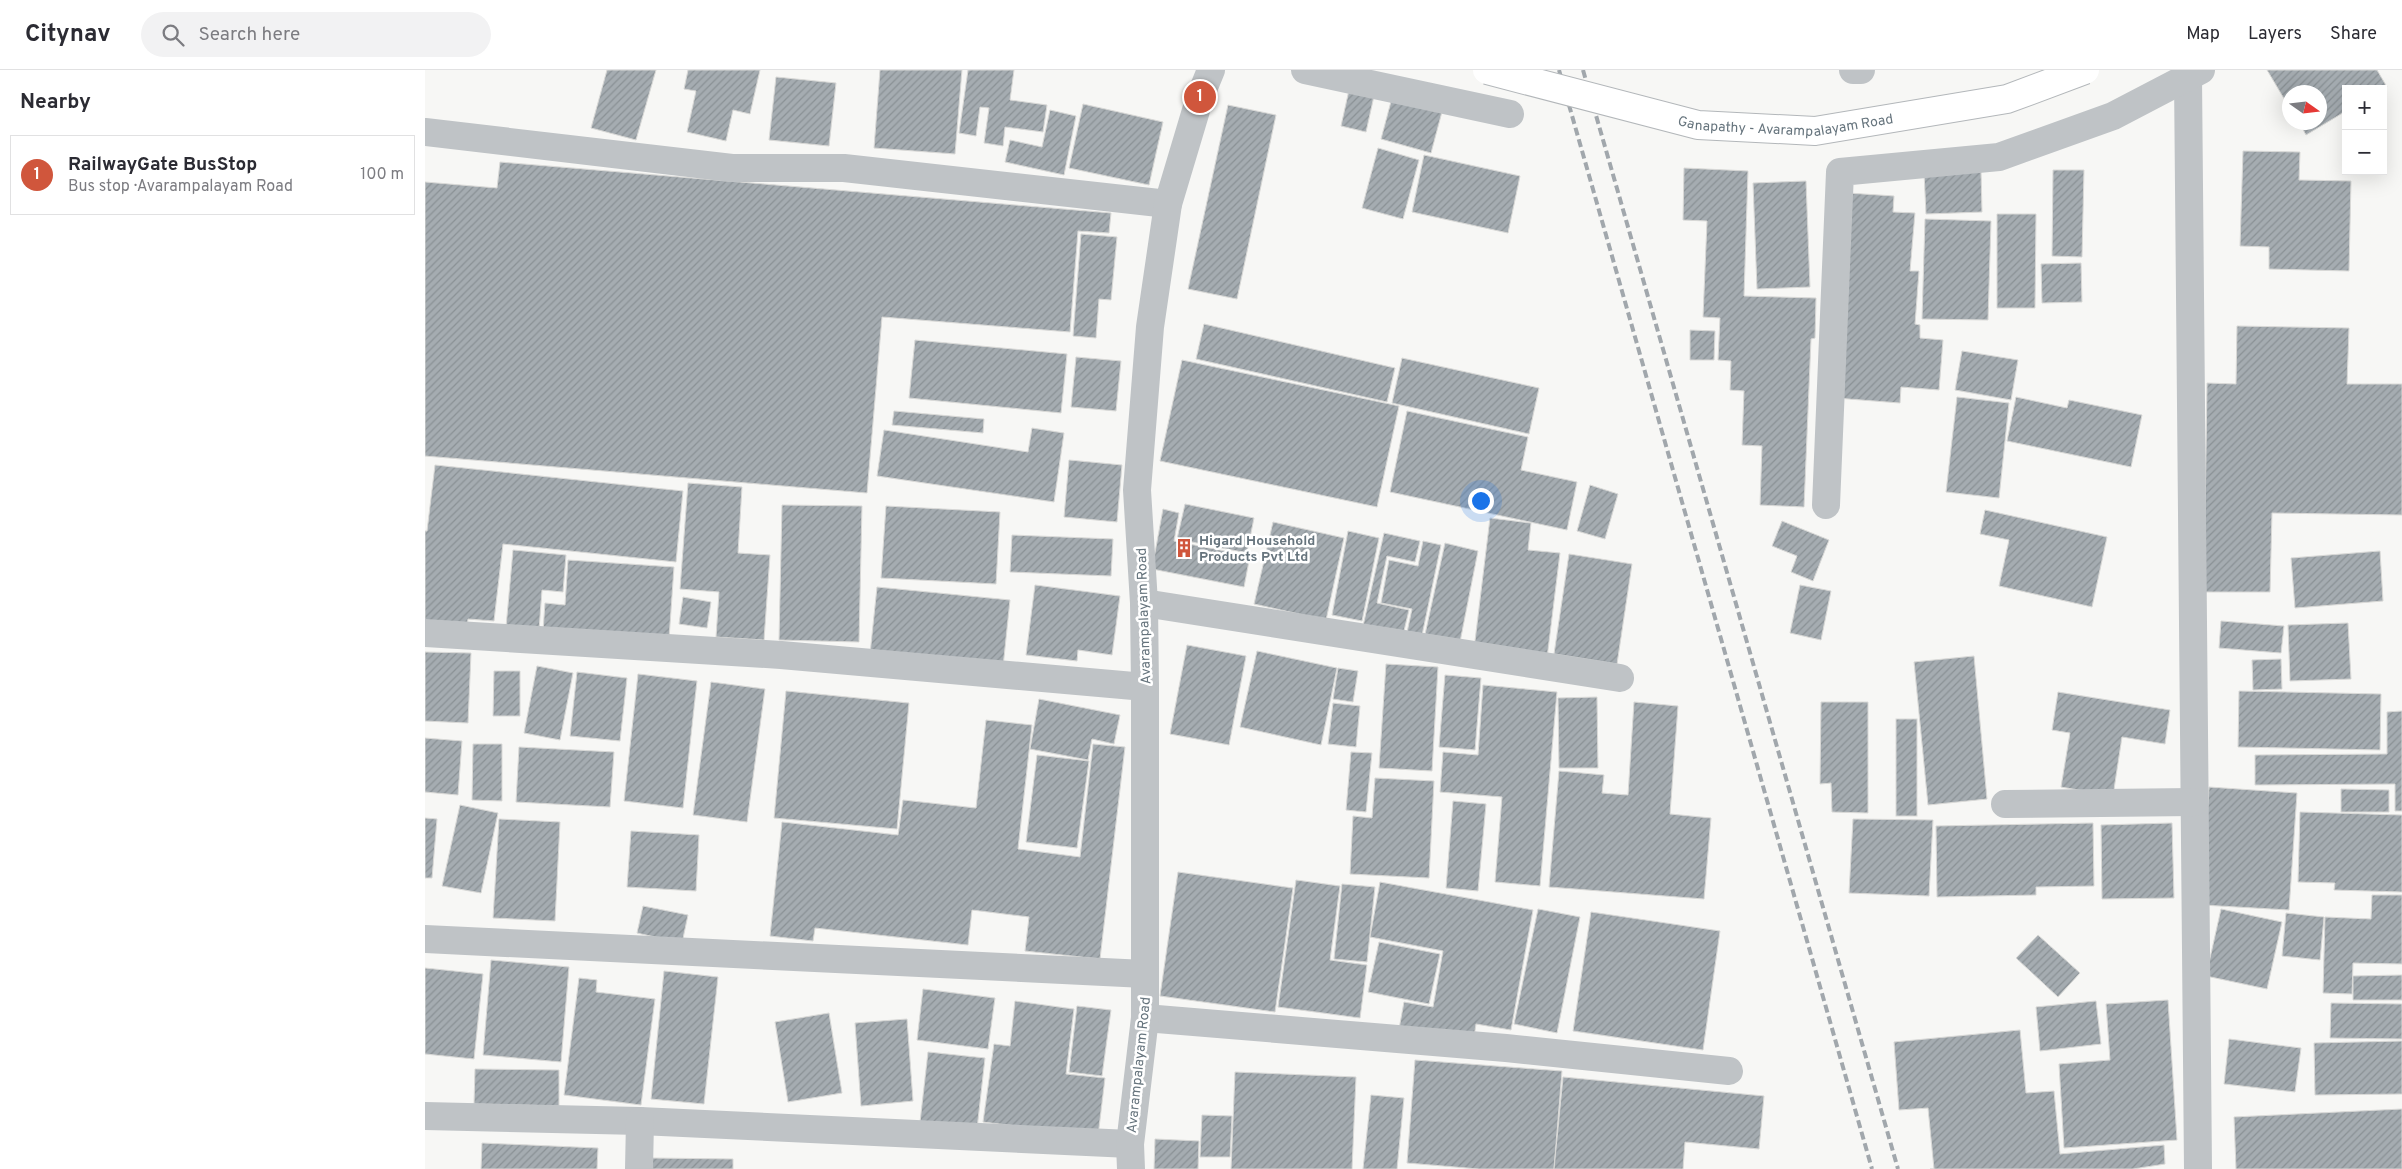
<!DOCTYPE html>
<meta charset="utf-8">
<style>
body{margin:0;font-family:Overpass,sans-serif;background:#f2f2f3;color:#2b2b33}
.controls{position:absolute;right:15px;top:15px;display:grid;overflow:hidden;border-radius:0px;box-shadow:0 5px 20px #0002}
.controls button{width:45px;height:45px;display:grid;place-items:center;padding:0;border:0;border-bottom:1px solid #e1e1e2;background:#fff;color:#2b2b33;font:25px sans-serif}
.compass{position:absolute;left:1857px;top:15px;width:45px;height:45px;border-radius:50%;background:#fff;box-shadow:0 5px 20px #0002;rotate:104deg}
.you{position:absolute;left:1055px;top:430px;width:18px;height:18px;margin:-12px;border:4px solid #fff;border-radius:50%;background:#1a73e8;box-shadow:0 0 0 8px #1a73e833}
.badge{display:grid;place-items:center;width:32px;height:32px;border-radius:50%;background:#d0563c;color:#fff;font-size:16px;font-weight:700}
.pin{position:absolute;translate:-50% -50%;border:2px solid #fff;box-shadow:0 1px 5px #0006}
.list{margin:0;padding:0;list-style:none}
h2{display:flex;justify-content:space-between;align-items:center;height:65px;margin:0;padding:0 20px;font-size:21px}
h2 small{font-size:16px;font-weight:400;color:#7c7c81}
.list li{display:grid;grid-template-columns:32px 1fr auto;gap:15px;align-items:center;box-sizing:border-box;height:80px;margin:0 10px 10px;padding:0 10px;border:1px solid #e1e1e2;border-radius:0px}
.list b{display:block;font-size:19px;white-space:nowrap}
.list p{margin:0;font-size:16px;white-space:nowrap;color:#7c7c81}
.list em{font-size:16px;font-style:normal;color:#7c7c81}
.icon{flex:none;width:28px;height:28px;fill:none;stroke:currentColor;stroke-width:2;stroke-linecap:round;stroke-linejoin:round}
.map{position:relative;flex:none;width:1977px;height:1099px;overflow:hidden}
header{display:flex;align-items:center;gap:30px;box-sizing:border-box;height:70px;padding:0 25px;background:#fff;border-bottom:1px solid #e1e1e2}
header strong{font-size:24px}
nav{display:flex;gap:28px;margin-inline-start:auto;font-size:18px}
.search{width:350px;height:45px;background:#f2f2f3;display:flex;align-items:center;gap:12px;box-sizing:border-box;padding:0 18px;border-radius:28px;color:#7c7c81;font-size:19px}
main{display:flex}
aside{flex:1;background:#fff}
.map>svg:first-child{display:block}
</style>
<header>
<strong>Citynav</strong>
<div class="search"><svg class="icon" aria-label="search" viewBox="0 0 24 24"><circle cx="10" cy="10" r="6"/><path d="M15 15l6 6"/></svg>Search here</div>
<nav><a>Map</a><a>Layers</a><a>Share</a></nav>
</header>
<main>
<aside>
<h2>Nearby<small></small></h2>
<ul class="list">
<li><span class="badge">1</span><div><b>RailwayGate BusStop</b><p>Bus stop · Avarampalayam Road</p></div><em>100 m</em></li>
</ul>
</aside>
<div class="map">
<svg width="1977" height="1099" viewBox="0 0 1977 1099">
<defs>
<pattern id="building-hatch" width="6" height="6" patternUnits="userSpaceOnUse" patternTransform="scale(1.25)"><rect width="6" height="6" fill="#a5acb1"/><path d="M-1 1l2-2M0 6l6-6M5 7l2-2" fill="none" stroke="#8a9195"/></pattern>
</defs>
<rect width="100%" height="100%" fill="#f7f7f5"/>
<!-- building -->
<g fill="url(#building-hatch)" stroke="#d9d9d7">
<path d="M182,0H231L211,70L166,58Z"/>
<path d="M263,0H335L325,44L308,40L301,71L262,62L271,21L259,19Z"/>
<path d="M455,0H537L530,84L449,78Z"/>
<path d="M543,0H589L585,30L622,35L618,62L580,57L578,76L559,73L564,38L555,37L551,66L534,63Z"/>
<path d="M1842,0H1952L1962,17L1958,19H1921V41L1881,65L1874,52H1894V22H1864V37Z"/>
<path d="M351,7L411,13L404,76L344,70Z"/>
<path d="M924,20L949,26L941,62L916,56Z"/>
<path d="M968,24L1018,38L1006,83L956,69Z"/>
<path d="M658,34L738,52L724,115L644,98Z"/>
<path d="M803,35L851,45L812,229L763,219Z"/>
<path d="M625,40L651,46L639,105L580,92L585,70L617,77Z"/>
<path d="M953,78L994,90L978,149L937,138Z"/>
<path d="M1818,81L1875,82L1874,110L1926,111L1924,201L1844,199V177L1815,176Z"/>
<path d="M999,85L1095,106L1083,163L987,142Z"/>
<path d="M75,92L686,143L684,163L653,161L645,262L457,247L442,423L0,386V112L72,118Z"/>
<path d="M1259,98L1323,101L1319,226L1391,228L1390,268L1386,269L1379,437L1335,435L1337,376L1317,375L1319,321L1305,320L1306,291L1293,290L1295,248L1278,247L1282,151L1258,150Z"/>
<path d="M1628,100H1659L1657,187L1627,186Z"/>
<path d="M1556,101L1557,142L1501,144L1499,102Z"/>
<path d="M1381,111L1385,217L1332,219L1328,113Z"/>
<path d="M1423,123L1469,126L1468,142L1490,143L1485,201H1494L1490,254L1495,255V268L1518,270L1514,320L1476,317L1475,333L1411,328Z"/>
<path d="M1572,144H1611L1610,238H1572Z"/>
<path d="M1500,149L1566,151L1563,250L1497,249Z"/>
<path d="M656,164L692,167L686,230L674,229L671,268L648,266Z"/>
<path d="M1656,193L1657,232L1617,233L1616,194Z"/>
<path d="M779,254L970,298L962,332L771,289Z"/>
<path d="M1812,256L1924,258L1922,314H1977V445L1847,443L1845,522H1779L1782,313L1811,314Z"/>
<path d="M1265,260L1290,261L1289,290H1265Z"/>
<path d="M490,270L642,284L636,343L484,328Z"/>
<path d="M1537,281L1593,290L1586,330L1530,320Z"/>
<path d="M651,287L696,291L691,341L646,337Z"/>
<path d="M977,288L1114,318L1104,364L967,333Z"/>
<path d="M757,290L974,336L952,437L735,391Z"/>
<path d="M1532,327L1584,333L1574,428L1521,422Z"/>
<path d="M1591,327L1642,338L1644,330L1717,345L1706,397L1582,371Z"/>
<path d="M469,341L559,349L558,363L467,355Z"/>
<path d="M982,341L1103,367L1096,400L1152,412L1142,460L965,422Z"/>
<path d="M607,358L639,363L629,432L452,406L459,360L603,382Z"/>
<path d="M644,390L697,395L692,452L639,447Z"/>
<path d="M10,395L258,421L251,492L78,474L69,551L43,549L42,556L0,551V461H2Z"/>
<path d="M263,413L317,417L313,483L345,485L339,570L291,567L294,522L255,519Z"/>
<path d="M1165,415L1193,424L1180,469L1152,461Z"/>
<path d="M760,434L829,448L822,483L752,469Z"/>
<path d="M357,435L437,436L434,572L354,570Z"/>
<path d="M461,436L575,442L571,514L456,508Z"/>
<path d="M738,439L754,443L749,471L825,486L819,517L727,499Z"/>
<path d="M1560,440L1682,467L1667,537L1574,516L1584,470L1555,464Z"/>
<path d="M1065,448L1106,453L1103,480L1135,483L1122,588L1049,579Z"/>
<path d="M1357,451L1404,470L1388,511L1366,502L1372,486L1347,476Z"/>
<path d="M848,452L919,468L901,550L829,534Z"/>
<path d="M923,461L954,468L937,551L907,545Z"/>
<path d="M959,463L995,471L990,492L962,486L952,533L984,540L978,565L938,556Z"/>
<path d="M587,465L688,469L686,506L585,502Z"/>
<path d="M998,471L1016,475L996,570L981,567L987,539L956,533L964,490L993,496Z"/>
<path d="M1020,473L1053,481L1034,577L999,569Z"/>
<path d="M88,480L141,485L138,522L117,520L114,560L81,557Z"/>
<path d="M1955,481L1958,531L1870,538L1866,488Z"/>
<path d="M1144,484L1207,494L1192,594L1129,584Z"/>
<path d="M143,490L249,497L244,569L118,561L120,533L140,535Z"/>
<path d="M610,515L695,526L687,585L653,580L652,591L601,585Z"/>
<path d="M1375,515L1406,521L1396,570L1365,563Z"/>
<path d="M452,517L585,530L578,597L445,584Z"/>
<path d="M258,527L286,532L282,558L254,554Z"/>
<path d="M1796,551L1859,556L1856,583L1794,578Z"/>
<path d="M1923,553L1926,609L1865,611L1863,555Z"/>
<path d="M762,575L821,586L804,675L745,664Z"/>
<path d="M832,581L912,598L896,675L815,657Z"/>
<path d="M0,582L46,583L43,653L0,651Z"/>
<path d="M1549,586L1562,729L1503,735L1489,592Z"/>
<path d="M1856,589L1857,619L1828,620L1827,590Z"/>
<path d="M961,594L1013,597L1007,701L954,698Z"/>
<path d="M112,596L148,603L135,670L99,663Z"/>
<path d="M913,598L933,601L928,632L908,629Z"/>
<path d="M69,601H95V646H68Z"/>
<path d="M152,602L202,608L195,671L145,666Z"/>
<path d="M213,604L272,611L258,738L199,731Z"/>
<path d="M1020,605L1056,608L1050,680L1014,677Z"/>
<path d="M286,612L340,619L322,752L268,745Z"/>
<path d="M1058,615L1132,622L1115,816L1070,812L1077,727L1015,722L1018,682L1053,685Z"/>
<path d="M361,621L484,633L472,759L349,748Z"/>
<path d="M1814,621L1956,624L1955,680L1813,677Z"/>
<path d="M1633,622L1745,640L1740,674L1697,667L1688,726L1636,717L1645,663L1627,660Z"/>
<path d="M1172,627L1173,698H1134L1133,628Z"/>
<path d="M614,629L695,645L689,674L667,669L663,690L605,679Z"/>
<path d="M1209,632L1253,636L1245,744L1286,748L1279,829L1124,817L1134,701L1179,705L1177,723L1203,725Z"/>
<path d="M1396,632H1443V743L1407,742L1406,713L1395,714Z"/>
<path d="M908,633L935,636L931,677L903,674Z"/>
<path d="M1977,641V741H1970V714L1830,715V685L1962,684V642Z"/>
<rect x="1471" y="649" width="21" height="97"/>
<path d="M561,650L607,655L593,779L655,787L668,674L700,677L675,889L600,881L604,847L547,840L543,875L390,858L388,871L345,866L357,752L473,765L478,730L551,738Z"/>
<path d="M0,668L37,671L33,725L0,722Z"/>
<path d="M48,674H77V731L47,730Z"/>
<path d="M94,677L189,682L185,737L91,732Z"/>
<path d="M926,682L947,683L941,742L921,740Z"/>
<path d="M612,685L664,691L652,778L601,772Z"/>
<path d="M950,708L1009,711L1004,808L925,804L928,746L947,748Z"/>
<path d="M1784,717L1872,723L1864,840L1777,835Z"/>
<path d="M1916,719L1964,720V742H1916Z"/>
<path d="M1028,731L1061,734L1053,821L1021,818Z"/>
<path d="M35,735L73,743L56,823L17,816Z"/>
<path d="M1875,742L1977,745V822L1909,820L1910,813L1873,812Z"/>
<path d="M0,748L12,749L7,808H0Z"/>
<path d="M74,749L135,752L130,851L68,848Z"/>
<path d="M1428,749L1508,750L1504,826L1424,823Z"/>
<path d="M1668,753L1669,816L1611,817V825L1512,827L1511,756Z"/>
<path d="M1747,753L1749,828L1677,829L1676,755Z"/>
<path d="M206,761L274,765L271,821L202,817Z"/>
<path d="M753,802L868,818L850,942L735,926Z"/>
<path d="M871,810L915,816L905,890L942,895L935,948L853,937Z"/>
<path d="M955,812L1108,840L1086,960L1051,954L1048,973L974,959L979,932L1008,937L1018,881L945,867Z"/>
<path d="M917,814L950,817L942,892L909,889Z"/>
<path d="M1947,825H1977V894L1928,893L1927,924L1898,923L1900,847L1946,849Z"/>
<path d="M218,836L263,845L257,873L212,863Z"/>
<path d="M1113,839L1155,847L1132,963L1089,954Z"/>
<path d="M1796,839L1857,852L1842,919L1781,906Z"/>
<path d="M1166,842L1295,861L1278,980L1148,961Z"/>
<path d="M1861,843L1899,847L1895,890L1857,886Z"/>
<path d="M1613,865L1655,903L1633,927L1591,888Z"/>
<path d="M954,872L1015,884L1004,934L943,922Z"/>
<path d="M66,890L144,897L136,992L58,985Z"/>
<path d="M0,898L58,904L49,989L0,984Z"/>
<path d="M239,901L293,907L279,1034L226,1029Z"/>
<path d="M1977,905V930H1928V906Z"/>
<path d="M154,908L172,910L171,922L230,929L216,1035L139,1025Z"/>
<path d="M498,919L570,928L563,979L492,970Z"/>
<path d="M1743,930L1752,1070L1639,1078L1634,994L1685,990L1681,934Z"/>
<path d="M590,931L649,939L641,1004L680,1008L673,1066L558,1052L569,974L585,976Z"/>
<path d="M1671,931L1676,974L1615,981L1611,937Z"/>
<path d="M1906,933L1977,934V969L1905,968Z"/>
<path d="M652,936L686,940L677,1006L644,1002Z"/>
<path d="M404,943L417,1023L363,1032L350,952Z"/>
<path d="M482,949L488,1031L436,1036L430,953Z"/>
<path d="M1595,960L1601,1023L1629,1021L1635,1084L1739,1075L1740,1094L1708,1099H1505H1509L1503,1038L1474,1040L1469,972Z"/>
<path d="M1804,969L1876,978L1870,1022L1799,1014Z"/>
<path d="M1977,971V1024L1890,1025L1889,973Z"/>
<path d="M503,982L560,988L552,1059L495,1052Z"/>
<path d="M990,990L1137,1001L1129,1099H1054L982,1093Z"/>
<path d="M50,999L134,1000V1036L49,1034Z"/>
<path d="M810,1002L931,1007L927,1099H806Z"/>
<path d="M1138,1007L1339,1026L1334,1079L1260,1072L1258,1099H1129Z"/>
<path d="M946,1025L979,1028L972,1099H938Z"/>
<path d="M1977,1039V1099H1811L1809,1047Z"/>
<path d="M777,1045L807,1046L805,1087H775Z"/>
<path d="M730,1069L774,1071L773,1099H729Z"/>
<path d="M57,1073L173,1078L172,1099H56Z"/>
<path d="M226,1088L308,1089V1099H226Z"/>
</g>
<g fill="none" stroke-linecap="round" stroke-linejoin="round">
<!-- minor -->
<g stroke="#bfc3c6" stroke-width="28">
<path d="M880,0L1085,44"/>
<path d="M1428,0H1436"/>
<path d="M1763,7L1773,1099"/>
<path d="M0,62L307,98H419L743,134"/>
<path d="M1401,435L1415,102L1574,87L1688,46L1776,0"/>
<path d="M719,533L1195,608"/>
<path d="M0,563L356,585L720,617"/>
<path d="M1580,734L1769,732"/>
<path d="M0,869L720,904"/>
<path d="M720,948L1081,978L1304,1001"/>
<path d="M0,1046L215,1051L705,1074"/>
<path d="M214,1099L215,1051"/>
<path d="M706,1099L705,1074L720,948V617L719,533L712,420L725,257L743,134L775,27L786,0"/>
</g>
<!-- rail -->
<g stroke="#a1a7ac" stroke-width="4" stroke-dasharray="8 4" stroke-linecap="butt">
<path d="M1134,0L1447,1099"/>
<path d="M1158,0L1473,1099"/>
</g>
<!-- major-bridge casing -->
<g stroke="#b3b7ba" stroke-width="30" stroke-linecap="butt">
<g id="major-bridge">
<path id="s1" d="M1062,0L1273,55L1390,61L1582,29L1660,0"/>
</g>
</g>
<!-- major-bridge -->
<use href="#major-bridge" stroke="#fff" stroke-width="28"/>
</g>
<!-- icons -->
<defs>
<g id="building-bare" transform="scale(1.5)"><path d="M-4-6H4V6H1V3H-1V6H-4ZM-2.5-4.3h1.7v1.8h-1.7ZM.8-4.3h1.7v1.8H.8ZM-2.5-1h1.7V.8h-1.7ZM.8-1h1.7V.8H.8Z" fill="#d0563c" stroke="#fff" stroke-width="2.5" paint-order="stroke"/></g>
</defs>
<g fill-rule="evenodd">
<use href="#building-bare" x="759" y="478"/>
</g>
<g text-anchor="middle" stroke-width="5" stroke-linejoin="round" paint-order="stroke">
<!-- street labels -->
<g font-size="14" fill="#66747d" stroke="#fff">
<text dy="5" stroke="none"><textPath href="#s1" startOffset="306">Ganapathy - Avarampalayam Road</textPath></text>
<text transform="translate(718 546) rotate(-92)" y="5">Avarampalayam Road</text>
<text transform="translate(713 995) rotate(-84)" y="5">Avarampalayam Road</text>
</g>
<!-- poi labels -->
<g font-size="14" font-weight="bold" fill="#66747d" stroke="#fff" text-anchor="start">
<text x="774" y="475">Higard Household<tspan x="774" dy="16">Products Pvt Ltd</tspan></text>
</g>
</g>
</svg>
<div class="controls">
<button>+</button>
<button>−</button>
</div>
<svg class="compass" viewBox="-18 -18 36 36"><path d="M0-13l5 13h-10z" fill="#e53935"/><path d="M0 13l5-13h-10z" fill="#7c7c81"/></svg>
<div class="you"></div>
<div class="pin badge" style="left:775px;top:27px">1</div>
</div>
</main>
